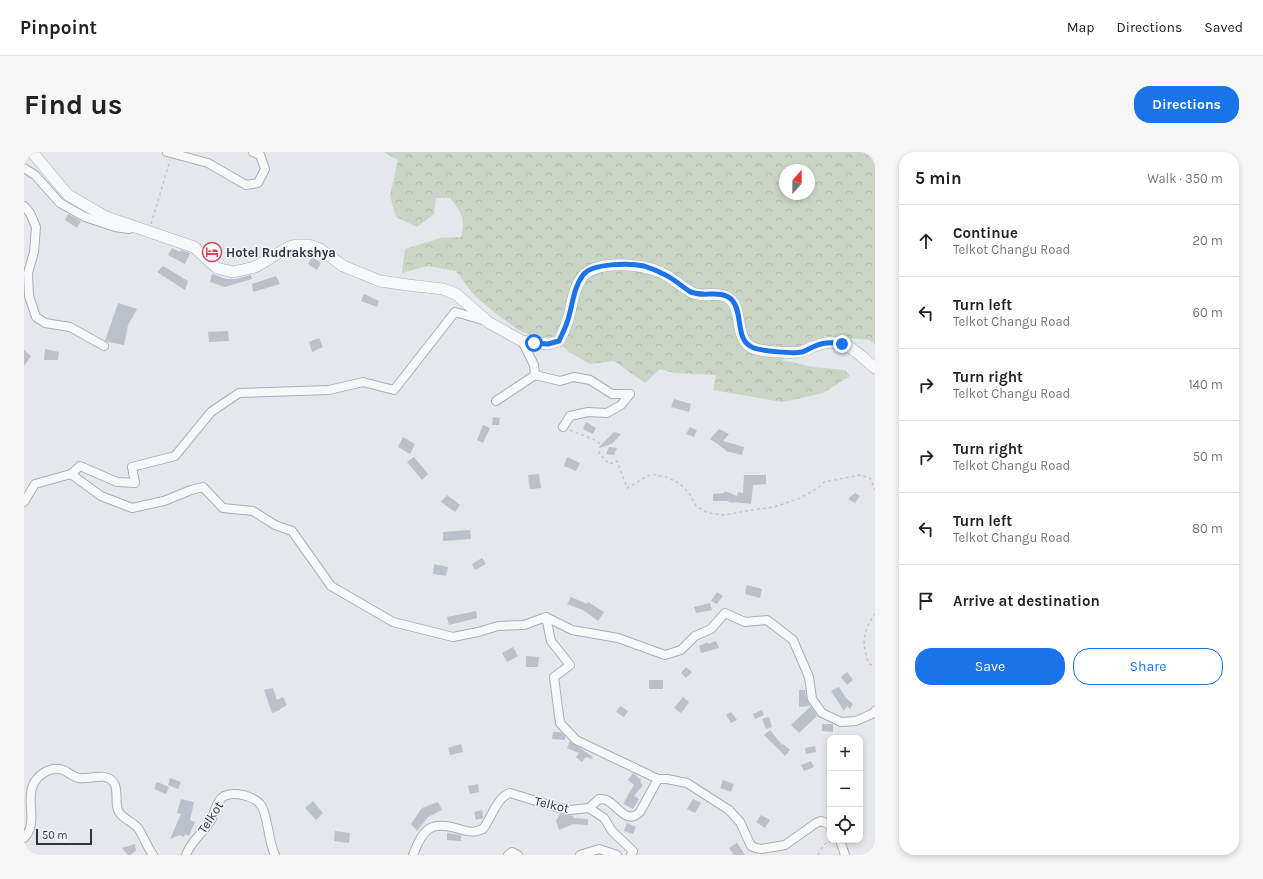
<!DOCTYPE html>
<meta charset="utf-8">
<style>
body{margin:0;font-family:Karla,sans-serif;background:#f6f6f6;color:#222}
.controls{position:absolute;right:12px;bottom:12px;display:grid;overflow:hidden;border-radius:8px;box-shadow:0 2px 6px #0003}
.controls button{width:36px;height:36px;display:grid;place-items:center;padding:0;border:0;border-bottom:1px solid #e0e0e0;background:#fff;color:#222;font:20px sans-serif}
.compass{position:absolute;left:755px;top:12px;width:36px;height:36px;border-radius:50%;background:#fff;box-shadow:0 2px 6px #0003;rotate:21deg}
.scale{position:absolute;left:12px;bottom:10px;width:56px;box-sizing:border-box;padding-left:4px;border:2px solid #2b3445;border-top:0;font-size:11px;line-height:14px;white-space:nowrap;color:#2b3445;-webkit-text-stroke:3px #f4f6f9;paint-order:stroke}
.stop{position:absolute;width:12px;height:12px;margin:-9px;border:3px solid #1a73e8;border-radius:50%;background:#fff}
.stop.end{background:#1a73e8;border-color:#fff;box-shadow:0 1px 4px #0008}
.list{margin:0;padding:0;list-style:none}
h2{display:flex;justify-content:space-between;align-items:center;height:52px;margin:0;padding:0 16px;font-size:17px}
h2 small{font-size:13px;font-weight:400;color:#767676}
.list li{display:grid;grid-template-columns:26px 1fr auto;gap:12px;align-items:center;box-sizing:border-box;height:72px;padding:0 16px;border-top:1px solid #e0e0e0}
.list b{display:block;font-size:15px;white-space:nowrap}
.list p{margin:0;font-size:13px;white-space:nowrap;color:#767676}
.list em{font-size:13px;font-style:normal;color:#767676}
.actions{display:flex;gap:8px;padding:12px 16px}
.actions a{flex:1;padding:9px 0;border:1px solid #1a73e8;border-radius:16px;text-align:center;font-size:14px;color:#1a73e8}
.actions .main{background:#1a73e8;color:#fff}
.icon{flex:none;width:22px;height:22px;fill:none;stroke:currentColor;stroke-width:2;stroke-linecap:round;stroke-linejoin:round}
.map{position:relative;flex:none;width:851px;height:703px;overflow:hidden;border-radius:16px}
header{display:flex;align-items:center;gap:24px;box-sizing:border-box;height:56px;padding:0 20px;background:#fff;border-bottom:1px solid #e0e0e0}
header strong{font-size:19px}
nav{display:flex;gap:22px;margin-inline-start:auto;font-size:14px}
.intro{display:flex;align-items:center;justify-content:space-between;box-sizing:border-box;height:96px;padding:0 24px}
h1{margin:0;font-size:28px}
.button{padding:10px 18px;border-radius:16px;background:#1a73e8;color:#fff;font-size:14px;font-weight:700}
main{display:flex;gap:24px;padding:0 24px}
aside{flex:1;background:#fff;border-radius:16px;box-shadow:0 2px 6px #0003}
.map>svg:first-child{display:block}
</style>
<header>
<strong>Pinpoint</strong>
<nav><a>Map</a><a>Directions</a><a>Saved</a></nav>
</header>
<div class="intro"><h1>Find us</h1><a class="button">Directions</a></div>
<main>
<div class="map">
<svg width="851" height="703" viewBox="0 0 851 703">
<defs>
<pattern id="forest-crowns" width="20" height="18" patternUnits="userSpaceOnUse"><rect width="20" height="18" fill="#c9d6c5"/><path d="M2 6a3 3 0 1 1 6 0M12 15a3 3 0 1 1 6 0" fill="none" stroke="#adb8ab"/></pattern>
</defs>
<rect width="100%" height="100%" fill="#e4e7ec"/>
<!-- forest -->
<path fill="url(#forest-crowns)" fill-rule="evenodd" d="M359,0H851V193L846,188L801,184L758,208L789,215L821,218L826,224L799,241L759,250L689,238L692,223L650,221L636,217L621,231L590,209L566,212L545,200L530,185H511L496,179L471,161L449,142L432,119L404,114L378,121L381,97L417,86L437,85C442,66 437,60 426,46H412L410,62L393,75L372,65L366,44L374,8ZM761,18H785V42H761Z"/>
<!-- building -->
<g fill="#bbc0ca">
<path d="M44,62L57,69L53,76L41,68Z"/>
<path d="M148,96L156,100L157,98L166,101L161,112L144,103Z"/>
<path d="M288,105L297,111L293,118L284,112Z"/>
<path d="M139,114L164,129L161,138L133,120Z"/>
<path d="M188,122L202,127H211L227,123L228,127L201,135L186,130Z"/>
<path d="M252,124L256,132L229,140L228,132Z"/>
<path d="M340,142L355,149L353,155L337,149Z"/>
<path d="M94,151L113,157L104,173L100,193L84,190L81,189Z"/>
<path d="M204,179L205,189L185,190L184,180Z"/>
<path d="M295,186L299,195L288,200L285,190Z"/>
<path d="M21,197L35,200L34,208H20Z"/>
<path d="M0,198L7,204L0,214Z"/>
<path d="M650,247L667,252L665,260L647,255Z"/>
<path d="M469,265L476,266L475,273H468Z"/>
<path d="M562,270L572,276L569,282L559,277Z"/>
<path d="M459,273L466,276L459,291L453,288Z"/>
<path d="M666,275L673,278L670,285L662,282Z"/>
<path d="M695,277L705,282L699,289L720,295L718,303L701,299L702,298L686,287Z"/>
<path d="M590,280L597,282L588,292L574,296Z"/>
<path d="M379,285L391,292L386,302L374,295Z"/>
<path d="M585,295L593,296L590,303L582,302Z"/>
<path d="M390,305L404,322L398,328L383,310Z"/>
<path d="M543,305L556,311L552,319L540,314Z"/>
<path d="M515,322L517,336L506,337L504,323Z"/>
<path d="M720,323H742V332L729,333L727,352L710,350L709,351L702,349H689V342L700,341L701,339L713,344L714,340L719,341Z"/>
<path d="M831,341L836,344L831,351L824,347Z"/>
<path d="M423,343L436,353L431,360L417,350Z"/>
<path d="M446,378L447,387L419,389V380Z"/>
<path d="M458,406L462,412L451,418L448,412Z"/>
<path d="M410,412L424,415L422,424L409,422Z"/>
<path d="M723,433L738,437L736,446L721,442Z"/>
<path d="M693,440L699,444L693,452L687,449Z"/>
<path d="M547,445L563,452L564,450L580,460L574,469L559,458L543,452Z"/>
<path d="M686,451L688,458L672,461L670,455Z"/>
<path d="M452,459L453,466L425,473L423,465Z"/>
<path d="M692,489L695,496L677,501L675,494L684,490V492Z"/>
<path d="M489,495L494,504L483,510L478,501Z"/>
<path d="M502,504L515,505L514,515H502Z"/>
<path d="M662,515L668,520L662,526L657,521Z"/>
<path d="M823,520L829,528L823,533L817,525Z"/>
<rect x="625" y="528" width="14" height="9"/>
<path d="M815,535L822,546L829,552L826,557L823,554L820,559L807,539Z"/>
<path d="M249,536L253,548L259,545L263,553L256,557V558L248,561L240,538Z"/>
<path d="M775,538H781L783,548L786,554L775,555Z"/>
<path d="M659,545L665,550L657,561L650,556Z"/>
<path d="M596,554L604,559L600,565L592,560Z"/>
<path d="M787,554L793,564L775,581L767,573Z"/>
<path d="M738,558L740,563L731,567L729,562Z"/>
<path d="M707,560L713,568L707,571L702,563Z"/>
<path d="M745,565L748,575L742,577L738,567Z"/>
<path d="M798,572H809V580L798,579Z"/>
<path d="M746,578L758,593L759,592L766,598L761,604L740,583Z"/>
<path d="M529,580H537L541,584V588L528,587Z"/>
<path d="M546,589L569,605L568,607L562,605L558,610L552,605L555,601L543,596Z"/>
<path d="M437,592L439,600L426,603L424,596Z"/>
<path d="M791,594L792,600L782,602L781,596Z"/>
<path d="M787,609L790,615L780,619L777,613Z"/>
<path d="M609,621L617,628L616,630L619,633L610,644L615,647L609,657L599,652L610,633L604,628Z"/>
<path d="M146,626L157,630L154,637L144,633Z"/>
<path d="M699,628L710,632L707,640L696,636Z"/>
<path d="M133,630L145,635L142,642L130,637Z"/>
<path d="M454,632L455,640L446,642L444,634Z"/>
<path d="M157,647L170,650L166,668L171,670L165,684L161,682L160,685L156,683L146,687L157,662L153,661Z"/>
<path d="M669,647L677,651L671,661L663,657Z"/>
<path d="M289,649L299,661L292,668L281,656Z"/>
<path d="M414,650L418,658L404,665L393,679L387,672L398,656Z"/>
<path d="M458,658L459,666L452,668L450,660Z"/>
<path d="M536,662L550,664L549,666L564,667V673L549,672L535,678L532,669Z"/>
<path d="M737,663L746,668L741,676L732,670Z"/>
<path d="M603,671L612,675L609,682L600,679Z"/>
<path d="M311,679L326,681L325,691L310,689Z"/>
<path d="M423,681L437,683V689L423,688Z"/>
<path d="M713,691L721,703H710L705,696Z"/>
<path d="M111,692L112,699L106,703H104L98,696Z"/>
</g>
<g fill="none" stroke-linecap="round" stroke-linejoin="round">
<!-- minor casing -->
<g stroke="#a9aeb7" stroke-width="10">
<g id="minor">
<path d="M143,0L184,11L222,33L234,31L241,17L236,3L229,0"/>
<path d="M0,16L11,23L36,51L61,65L91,75L105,77"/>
<path d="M0,54L6,61L12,75L10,100L4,121L5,144L12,165L21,171L46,175L80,194"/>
<path d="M498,189L510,213L511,223L536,229L550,225L566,228L588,242H606L597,253L583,261L564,260L546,264L539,275"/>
<path d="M472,249L511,223"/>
<path d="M47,322L77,344L108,356L140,349L167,338L179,335L199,356L229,359L251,373L268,379L307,434L369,470L429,485L454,480L474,474L500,473L522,465L527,489L546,513L530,525L536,571L552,588L634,627"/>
<path d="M0,350L11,332L47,322L56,314L93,330L111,331L108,315L151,304L187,260L215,241L305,238L339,230L370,238L431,160L462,169"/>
<path d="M522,465L548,478L594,486L641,503L657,498L671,484L687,477L701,461L721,470L743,468L769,488L785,525L788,547L798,561L817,570L832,569L850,561L851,559"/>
<path d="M565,656L580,666L588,679L609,699L607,703"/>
<path d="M0,686C14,672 3,652 8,636C11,624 27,613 39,618C44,620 49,625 55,626C66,628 82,619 90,631C95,639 90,652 95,660C99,667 109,670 114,676C120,685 123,695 129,703"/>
<path d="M816,688L821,703"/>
<path d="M162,703C167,689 179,681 187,668C191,661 192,649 200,644C210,639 230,644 237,653C244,663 244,689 251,703"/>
<path d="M389,703C399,677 406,668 435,677C445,680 450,681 459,677C467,666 474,644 486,641L535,656L546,658L565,656L575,647C578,647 582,647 584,649C595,655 603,673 616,660L634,627H643L663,631L705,658L716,670L727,694L732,696L737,697L761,693L792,671L797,669L806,673"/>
<path d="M484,703L488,700L494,703"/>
<path d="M556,703L575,697L593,703"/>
</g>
</g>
<!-- tertiary casing -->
<g stroke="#a9aeb7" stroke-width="12">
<path id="tertiary" d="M8,0L44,43L82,65L170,95L193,116L209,120L231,115L265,95L272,93H284L296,97L319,114L356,129L384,133L419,137L432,142L464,170L498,189L524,192L535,189C539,181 543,173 545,164C548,153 549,141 554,132C556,129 558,124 561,122C578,108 617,112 636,120C648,125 656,134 667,140C680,147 696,137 707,148C719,158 710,188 729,196C738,200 766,201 777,200C780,199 784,197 788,195C798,191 809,188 820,192C831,197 841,208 851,216"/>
</g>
<!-- path -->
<g stroke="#c2c5cb" stroke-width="1.5" stroke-dasharray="3 3" stroke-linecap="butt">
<path d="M127,72L146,8"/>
<path d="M546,278L571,288L578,293L575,301L585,312L593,309L603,336L627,322L642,325L655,331L665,341L672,354L684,361L701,363L722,359L750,355L774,347L794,336L800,330L836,323L846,326L851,338"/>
<path d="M851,461C839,481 837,490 845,512L851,514"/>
<path d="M794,703C798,696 800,689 809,689"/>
</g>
<!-- minor -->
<use href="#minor" stroke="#f7f8fa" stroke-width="8"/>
<!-- tertiary -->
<use href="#tertiary" stroke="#f7f8fa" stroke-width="11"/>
</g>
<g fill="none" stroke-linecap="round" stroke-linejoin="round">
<!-- route -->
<path stroke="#1a73e8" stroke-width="5" d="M510,191L524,192L535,189C539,180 543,173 545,164C549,150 550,135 559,123C568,111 606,111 620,114C626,116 632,118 637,121C648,125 656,133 665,139C678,147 697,136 708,148C720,161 710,189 730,196C738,199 770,202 778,200C782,199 786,196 789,195C799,190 808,190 818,192"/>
</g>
<!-- icons -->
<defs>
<g id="hotel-ring" transform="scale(1)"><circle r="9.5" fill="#f4f6f9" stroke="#d1495b" stroke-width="1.5"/><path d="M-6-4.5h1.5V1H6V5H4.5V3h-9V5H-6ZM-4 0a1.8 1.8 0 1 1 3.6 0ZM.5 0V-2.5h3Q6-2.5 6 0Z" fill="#d1495b"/></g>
</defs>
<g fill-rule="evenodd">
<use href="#hotel-ring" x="188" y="100"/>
</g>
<g text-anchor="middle" stroke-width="3" stroke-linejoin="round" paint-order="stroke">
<!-- poi labels -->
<g font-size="13" font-weight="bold" fill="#2b3445" stroke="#f4f6f9" text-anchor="start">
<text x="202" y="105">Hotel Rudrakshya</text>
</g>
<!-- street labels -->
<g font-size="13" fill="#2b3445" stroke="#f4f6f9">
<text transform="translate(528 652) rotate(13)" y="5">Telkot</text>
<text transform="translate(186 665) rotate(-57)" y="5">Telkot</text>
</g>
</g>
</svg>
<div class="controls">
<button>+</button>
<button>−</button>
<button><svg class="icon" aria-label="locate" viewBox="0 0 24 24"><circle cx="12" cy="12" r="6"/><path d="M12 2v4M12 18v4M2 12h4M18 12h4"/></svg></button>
</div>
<svg class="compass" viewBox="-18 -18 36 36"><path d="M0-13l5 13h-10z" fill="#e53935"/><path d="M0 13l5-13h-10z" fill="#767676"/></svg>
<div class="scale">50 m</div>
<div class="stop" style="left:510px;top:191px"></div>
<div class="stop end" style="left:818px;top:192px"></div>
</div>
<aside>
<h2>5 min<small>Walk · 350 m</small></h2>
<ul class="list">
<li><svg class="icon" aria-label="ahead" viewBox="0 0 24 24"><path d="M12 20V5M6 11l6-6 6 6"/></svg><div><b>Continue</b><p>Telkot Changu Road</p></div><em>20 m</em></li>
<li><svg class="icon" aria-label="left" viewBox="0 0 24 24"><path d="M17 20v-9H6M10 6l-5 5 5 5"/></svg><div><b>Turn left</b><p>Telkot Changu Road</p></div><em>60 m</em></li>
<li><svg class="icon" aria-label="right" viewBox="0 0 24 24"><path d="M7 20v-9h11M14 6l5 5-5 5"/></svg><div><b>Turn right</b><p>Telkot Changu Road</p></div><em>140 m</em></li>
<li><svg class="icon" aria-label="right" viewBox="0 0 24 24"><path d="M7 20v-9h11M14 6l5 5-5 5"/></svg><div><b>Turn right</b><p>Telkot Changu Road</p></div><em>50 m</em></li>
<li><svg class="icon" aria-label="left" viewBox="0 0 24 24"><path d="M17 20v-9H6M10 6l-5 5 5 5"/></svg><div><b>Turn left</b><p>Telkot Changu Road</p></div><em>80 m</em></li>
<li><svg class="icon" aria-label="arrive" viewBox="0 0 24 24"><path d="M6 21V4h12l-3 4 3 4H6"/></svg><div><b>Arrive at destination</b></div></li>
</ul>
<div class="actions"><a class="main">Save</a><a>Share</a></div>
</aside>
</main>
